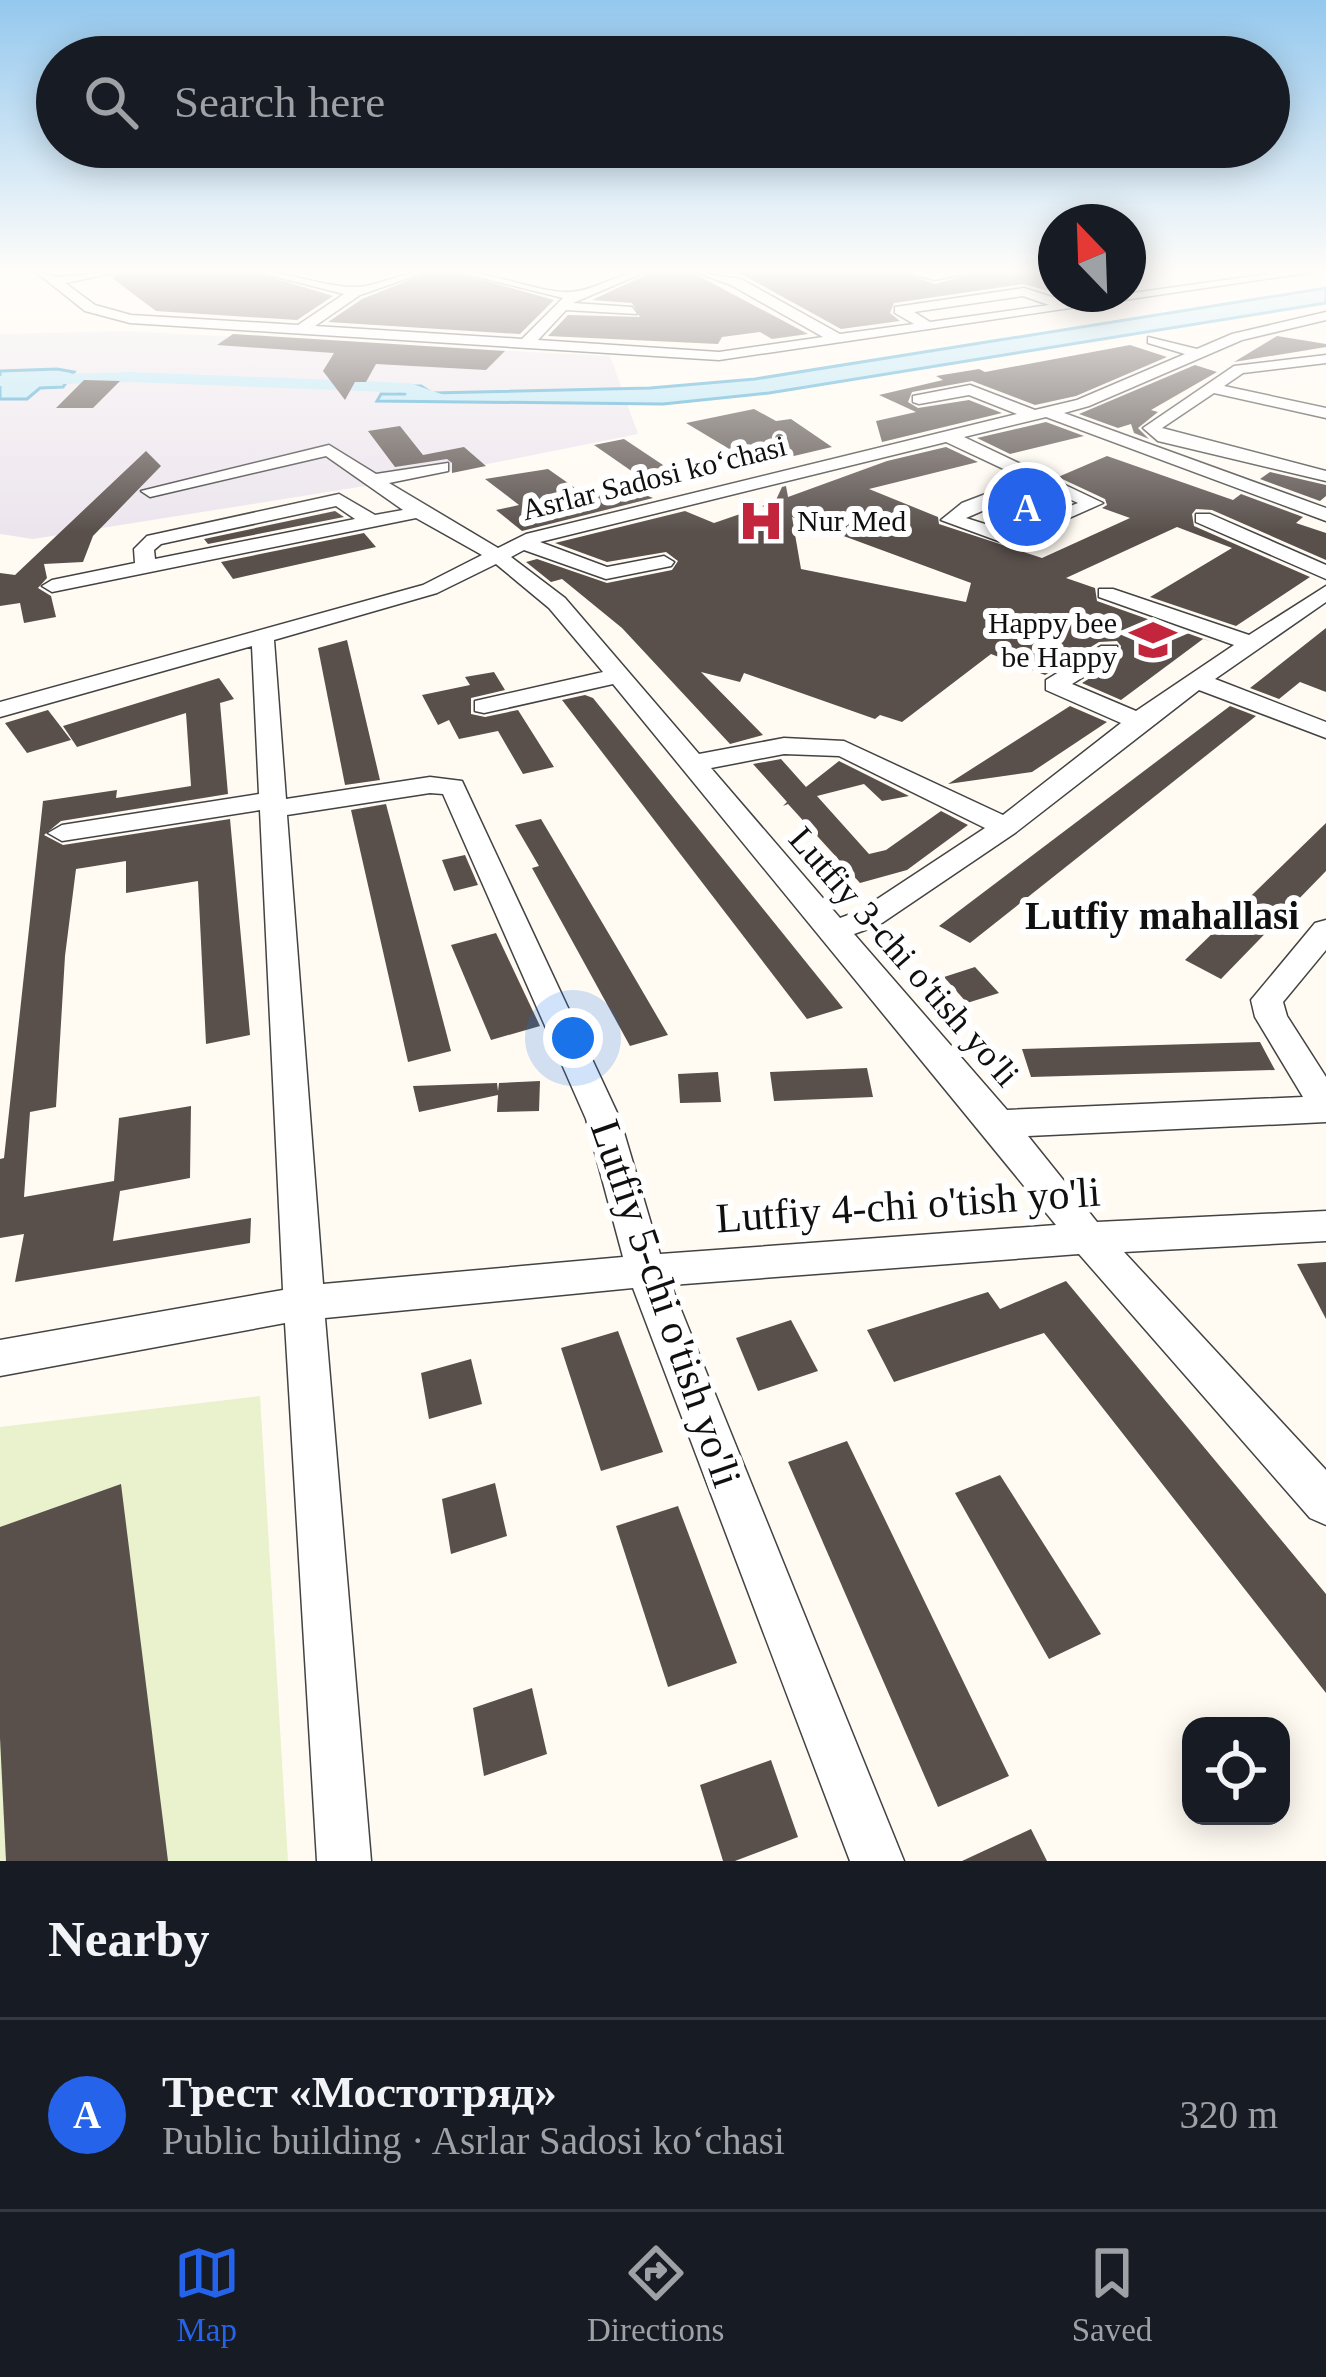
<!DOCTYPE html>
<meta charset="utf-8">
<style>
body{margin:0;font-family:"Times New Roman",serif;background:#20242c;color:#f1f3f6}
.controls{position:absolute;right:36px;bottom:36px;display:grid;overflow:hidden;border-radius:24px;box-shadow:0 6px 30px #0003}
.controls button{width:108px;height:108px;display:grid;place-items:center;padding:0;border:0;border-bottom:3px solid #363941;background:#171b24;color:#f1f3f6;font:60px sans-serif}
.compass{position:absolute;left:1038px;top:204px;width:108px;height:108px;border-radius:50%;background:#171b24;box-shadow:0 6px 30px #0003;rotate:337deg}
.you{position:absolute;left:573px;top:1038px;width:42px;height:42px;margin:-30px;border:9px solid #fff;border-radius:50%;background:#1a73e8;box-shadow:0 0 0 18px #1a73e833}
.badge{display:grid;place-items:center;width:78px;height:78px;border-radius:50%;background:#2563eb;color:#fff;font-size:39px;font-weight:700}
.pin{position:absolute;translate:-50% -50%;border:6px solid #fff;box-shadow:0 3px 12px #0006}
.list{margin:0;padding:0;list-style:none}
h2{display:flex;justify-content:space-between;align-items:center;height:156px;margin:0;padding:0 48px;font-size:51px}
h2 small{font-size:39px;font-weight:400;color:#9ea1a6}
.list li{display:grid;grid-template-columns:78px 1fr auto;gap:36px;align-items:center;box-sizing:border-box;height:192px;padding:0 48px;border-top:3px solid #363941}
.list b{display:block;font-size:45px;white-space:nowrap}
.list p{margin:0;font-size:39px;white-space:nowrap;color:#9ea1a6}
.list em{font-size:39px;font-style:normal;color:#9ea1a6}
.icon{flex:none;width:66px;height:66px;fill:none;stroke:currentColor;stroke-width:2;stroke-linecap:round;stroke-linejoin:round}
.map{position:relative;flex:none;width:1326px;height:1861px;overflow:hidden}
.search{position:absolute;background:#171b24;box-shadow:0 6px 30px #0003;left:36px;right:36px;top:36px;height:132px;display:flex;align-items:center;gap:30px;box-sizing:border-box;padding:0 42px;border-radius:66px;color:#9ea1a6;font-size:45px}
.sheet{height:348px;background:#171b24}
nav{display:flex;justify-content:space-around;align-items:center;box-sizing:border-box;height:168px;border-top:3px solid #363941;background:#171b24;font-size:33px;color:#9ea1a6}
nav a{display:grid;justify-items:center;gap:6px}
nav .on{color:#2563eb}
.map>svg:first-child{display:block}
</style>
<div class="map">
<svg width="1326" height="1861" viewBox="0 0 1326 1861">
<rect width="100%" height="100%" fill="#fffbf3"/>
<!-- industrial -->
<path fill="#ece5ee" d="M127,331L610,356L638,434L428,476L33,539L0,534V334Z"/>
<!-- pitch -->
<path fill="#e9f2cd" d="M260,1396L288,1861H0V1427Z"/>
<!-- water -->
<g fill="#b7e5f7" stroke="#3ca3d0" stroke-width="3">
<path d="M1326,288V303L769,393L663,404L377,401L381,394H406L396,390L399,386H421L432,393L650,388L755,379Z"/>
<path d="M57,369L74,372L63,387L40,388L27,399H0V371Z"/>
</g>
<g fill="none" stroke-linecap="round" stroke-linejoin="round">
<!-- canal -->
<path fill="#b7e5f7" fill-rule="evenodd" d="M131,372L410,383L444,395L436,400L409,393L131,382L0,386V376Z"/>
</g>
<!-- building -->
<g fill="#59504c" fill-rule="evenodd">
<path d="M123,272H253L333,296L297,320L156,311L112,278Z"/>
<path d="M430,272H454L554,300L520,334L328,322L362,299Z"/>
<path d="M652,272H691L808,334L772,339L760,332L722,337L718,344L548,336L568,315L640,317L632,303L592,300Z"/>
<path d="M723,272H901L935,284L979,272H1056V293L1023,284L894,303L890,313L900,321L841,329L743,275Z"/>
<path d="M233,334L505,351L486,370L376,364L366,382H355L345,400L323,371L334,353L217,345Z"/>
<path d="M1277,336L1326,344V347L1234,362Z"/>
<path d="M1130,345L1167,357L1076,396L1035,405L972,381L912,392L908,402L918,408L969,400L1002,413L882,442L876,421L916,412L879,395L943,380L936,376L979,369L985,372Z"/>
<path d="M1195,365L1217,372L1151,410L1158,412L1138,428L1149,439L1134,433L1131,424L1118,428L1079,414Z"/>
<path d="M84,380L120,381L93,408H56Z"/>
<path d="M754,409L776,421L791,419L832,447L756,465L686,423Z"/>
<path d="M1046,422L1084,436L1010,454L977,438Z"/>
<path d="M400,426L423,455L464,447L486,466L452,473V463L447,459L395,467L368,431Z"/>
<path d="M624,439L687,481L656,488L594,445Z"/>
<path d="M946,447L978,462L869,489L938,517L939,524L1042,558L1130,518L1102,508L1107,505L1105,499L1058,477L1107,456L1233,500L1241,494L1303,517L1296,523L1326,533V560L1212,510L1196,509L1192,514L1194,526L1310,577L1236,626L1150,597L1232,548L1177,527L1066,578L1095,588L1097,601L1212,642L1203,639L1121,700L1082,683L1119,660L1121,646L1117,641L1099,642L1045,675L991,654L902,722L880,715L875,719L744,673L740,682L701,672L763,735L730,744L622,628L562,579L551,582L526,562L537,559L607,583L672,570L678,561L666,552L607,562L555,543L685,511L714,523L743,513L764,522L771,510L762,506L775,502L782,487L786,486L788,497L887,461ZM792,517L971,583L966,602L801,569Z"/>
<path d="M146,451L161,466L93,536L83,562L44,564L47,578L38,588L51,596L56,617L24,623L20,603L0,606V573L15,575Z"/>
<path d="M548,469L578,490L613,482L653,498L522,531L496,510L519,505L485,479Z"/>
<path d="M1270,472L1326,485V496L1320,501L1260,479Z"/>
<path d="M335,511L344,517L208,544L204,539Z"/>
<path d="M364,533L376,547L233,579L221,562Z"/>
<path d="M1326,628V692L1300,682L1279,699L1250,688Z"/>
<path d="M347,640L380,780L345,785L318,648Z"/>
<path d="M494,672L505,690L471,698V714L485,717L518,710L554,767L523,774L498,731L459,739L449,720L438,725L422,695L470,685L465,677Z"/>
<path d="M219,678L234,699L220,703L228,794L61,821L44,835L63,845L230,819L250,1035L206,1044L198,881L126,893V861L76,869L65,956L56,1107L30,1112L24,1197L114,1181L119,1118L191,1106L190,1178L120,1191L113,1241L251,1218L250,1243L15,1282L24,1234L0,1238V1159L4,1158L43,801L117,790L116,798L191,786L186,713L77,747L63,726Z"/>
<path d="M585,695L593,698L843,1008L807,1019L562,700Z"/>
<path d="M1070,706L1107,722L1032,772L948,784Z"/>
<path d="M1230,706L1256,716L970,943L939,926Z"/>
<path d="M48,710L71,740L27,753L5,723Z"/>
<path d="M781,759L806,787L839,761L909,796L882,801L864,784L817,796L869,854L886,850L941,811L968,825L907,870L860,883L788,804L783,806L787,802L753,764Z"/>
<path d="M386,804L451,1051L408,1062L351,810Z"/>
<path d="M541,819L619,951L668,1035L630,1046L532,868L539,866L515,825Z"/>
<path d="M1326,823V871L1221,979L1185,960Z"/>
<path d="M465,855L478,885L454,891L442,860Z"/>
<path d="M496,933L540,1026L491,1040L451,945Z"/>
<path d="M975,967L999,993L967,1003L944,977Z"/>
<path d="M1260,1042L1275,1070L1031,1077L1022,1049Z"/>
<path d="M867,1068L873,1097L774,1101L770,1072Z"/>
<path d="M718,1072L721,1102L680,1103L678,1074Z"/>
<path d="M540,1081L539,1111L497,1112L498,1095L419,1112L413,1086L497,1083L498,1091L499,1083Z"/>
<path d="M1326,1262V1319L1297,1264Z"/>
<path d="M1066,1281L1326,1594V1693L1044,1333L894,1382L867,1330L988,1292L1000,1309Z"/>
<path d="M791,1320L818,1371L758,1391L736,1338Z"/>
<path d="M618,1331L663,1452L601,1471L561,1348Z"/>
<path d="M471,1359L482,1404L429,1419L421,1373Z"/>
<path d="M847,1441L1009,1776L938,1807L788,1462Z"/>
<path d="M1000,1475L1101,1634L1049,1659L955,1493Z"/>
<path d="M495,1483L507,1536L451,1554L442,1499Z"/>
<path d="M121,1484L168,1861H6L0,1738V1527Z"/>
<path d="M678,1506L737,1663L668,1687L616,1526Z"/>
<path d="M532,1688L547,1754L484,1776L473,1708Z"/>
<path d="M771,1760L798,1837L735,1861H723L700,1785Z"/>
<path d="M1031,1829L1047,1861H962Z"/>
</g>
<g fill="none" stroke-linecap="round" stroke-linejoin="round">
<!-- minor casing -->
<g stroke="#434343" stroke-width="3">
<g id="minor">
<path d="M36,272L56,277L119,272L65,283L95,305L131,315L298,325L344,294L257,272C290,272 320,286 352,287C376,288 400,272 426,272L360,295L315,326L522,339L563,298L458,272C495,272 541,294 571,292C597,290 618,272 645,272L573,303L632,307L637,314L566,310L538,340L719,352L823,337L731,285L695,272L741,279L840,334L914,324L895,313V307L1024,288L1068,302L1282,272H1313L719,360L130,323L85,311ZM1023,296L1049,305L930,322L914,312Z"/>
<path d="M905,272H975L934,280Z"/>
<path d="M1326,312V320L1242,340L1089,406L1064,413L1326,508V521L1046,417L964,437L1103,503L1015,542H1001L941,520L962,503L1025,479L946,442L540,542L607,567L664,556L674,562L671,566L606,579L524,550L511,557L565,598L699,754L784,738L844,741L1003,815L1121,723L1046,690V680L1101,646H1117V656L1072,684L1136,711L1234,645L1099,597V589H1113L1249,635L1326,586V602L1215,679L1326,722V738L1199,690L1015,833L879,925L854,934L1007,1110L1303,1097L1255,1017L1251,1000L1315,923L1326,920V950L1283,1002L1287,1016L1326,1077V1122L1028,1136L1097,1222L1326,1211V1241L1124,1252L1326,1470V1525L1310,1518L1079,1254L671,1285L904,1861H850L633,1288L325,1318L371,1861H317L285,1323L0,1376V1340L283,1290L260,810L62,841L48,833L62,825L259,794L252,646L0,717V702L423,585L482,555L416,518L52,592L42,586L52,580L135,563L134,549L147,536L339,494L375,515L403,510L326,456L150,497L141,491L329,445L376,474L448,463V471L389,483L498,548L526,534L1017,414L969,395L919,404L913,402V396L970,385L1035,410L1077,400L1185,354L1148,343V337L1197,349L1232,334ZM1040,486L1078,503L1007,531L966,518ZM336,506L355,519L155,559L154,550L161,544ZM496,564L549,608L603,672L475,701V711L484,713L613,684L1056,1225L660,1254L620,1119L462,781L430,777L286,799L274,640L437,593ZM784,754L839,756L985,828L859,911L840,918L711,768ZM430,793L443,794L586,1119L623,1257L323,1284L287,815Z"/>
<path d="M1326,355V363L1243,373L1224,386L1326,408V418L1214,393L1162,428L1326,471V481L1158,441L1143,428L1234,366Z"/>
<path d="M1196,514H1210L1326,565V579L1196,522Z"/>
</g>
</g>
<!-- minor -->
<use href="#minor" fill="#fff" fill-rule="evenodd"/>
</g>
<!-- sky -->
<linearGradient id="sky" x2="0" y2="1"><stop stop-color="#94c8ee"/><stop offset="0.51" stop-color="#fffdfa"/><stop offset="1" stop-color="#fffdfa" stop-opacity="0"/></linearGradient>
<rect width="1326" height="532" fill="url(#sky)"/>
<!-- icons -->
<defs>
<g id="hospital-bare" transform="scale(3.6)"><path d="M-5-5h3v3.5h4V-5h3V5h-3V1.5h-4V5h-3Z" fill="#c3253c" stroke="#fff" stroke-width="2.5" paint-order="stroke"/></g>
<g id="school-bare" transform="scale(3.6)"><path d="M0-5L7-2L0 1L-7-2ZM-4 1L0 2.5L4 1V4Q0 6-4 4Z" fill="#c3253c" stroke="#fff" stroke-width="2.5" paint-order="stroke"/></g>
</defs>
<g fill-rule="evenodd">
<use href="#hospital-bare" x="761" y="521"/>
<use href="#school-bare" x="1153" y="640"/>
</g>
<g text-anchor="middle" stroke-width="12" stroke-linejoin="round" paint-order="stroke">
<!-- far-street labels -->
<g font-size="30" fill="#101010" stroke="#fff">
<text transform="translate(654 478) rotate(-14)" y="10">Asrlar Sadosi ko‘chasi</text>
</g>
<!-- far-poi labels -->
<g font-size="30" fill="#101010" stroke="#fff" text-anchor="start">
<text x="797" y="531">Nur Med</text>
<text x="1117" y="633" text-anchor="end">Happy bee<tspan x="1117" dy="34">be Happy</tspan></text>
</g>
<!-- street labels -->
<g font-size="36" fill="#101010" stroke="#fff">
<text transform="translate(905 956) rotate(49)" y="13">Lutfiy 3-chi o'tish yo'li</text>
</g>
<!-- neighbourhood labels -->
<g font-size="39" font-weight="bold" fill="#101010" stroke="#fff">
<text x="1162" y="929">Lutfiy mahallasi</text>
</g>
<!-- near-street labels -->
<g font-size="42" fill="#101010" stroke="#fff">
<text transform="translate(908 1204) rotate(-4)" y="15">Lutfiy 4-chi o'tish yo'li</text>
<text transform="translate(667 1303) rotate(71)" y="15">Lutfiy 5-chi o'tish yo'li</text>
</g>
</g>
</svg>
<div class="controls">
<button><svg class="icon" aria-label="locate" viewBox="0 0 24 24"><circle cx="12" cy="12" r="6"/><path d="M12 2v4M12 18v4M2 12h4M18 12h4"/></svg></button>
</div>
<svg class="compass" viewBox="-18 -18 36 36"><path d="M0-13l5 13h-10z" fill="#e53935"/><path d="M0 13l5-13h-10z" fill="#9ea1a6"/></svg>
<div class="you"></div>
<div class="pin badge" style="left:1027px;top:507px">A</div>
<div class="search"><svg class="icon" aria-label="search" viewBox="0 0 24 24"><circle cx="10" cy="10" r="6"/><path d="M15 15l6 6"/></svg>Search here</div>
</div>
<section class="sheet">
<h2>Nearby<small></small></h2>
<ul class="list">
<li><span class="badge">A</span><div><b>Трест «Мостотряд»</b><p>Public building · Asrlar Sadosi ko‘chasi</p></div><em>320 m</em></li>
</ul>
</section>
<nav>
<a class="on"><svg class="icon" aria-label="map" viewBox="0 0 24 24"><path d="M3 6l6-2 6 2 6-2v14l-6 2-6-2-6 2zM9 4v14M15 6v14"/></svg>Map</a>
<a><svg class="icon" aria-label="directions" viewBox="0 0 24 24"><path d="M12 3l9 9-9 9-9-9zM9 14v-3h6M13 9l2 2-2 2"/></svg>Directions</a>
<a><svg class="icon" aria-label="saved" viewBox="0 0 24 24"><path d="M7 4h10v16l-5-4-5 4z"/></svg>Saved</a>
</nav>
